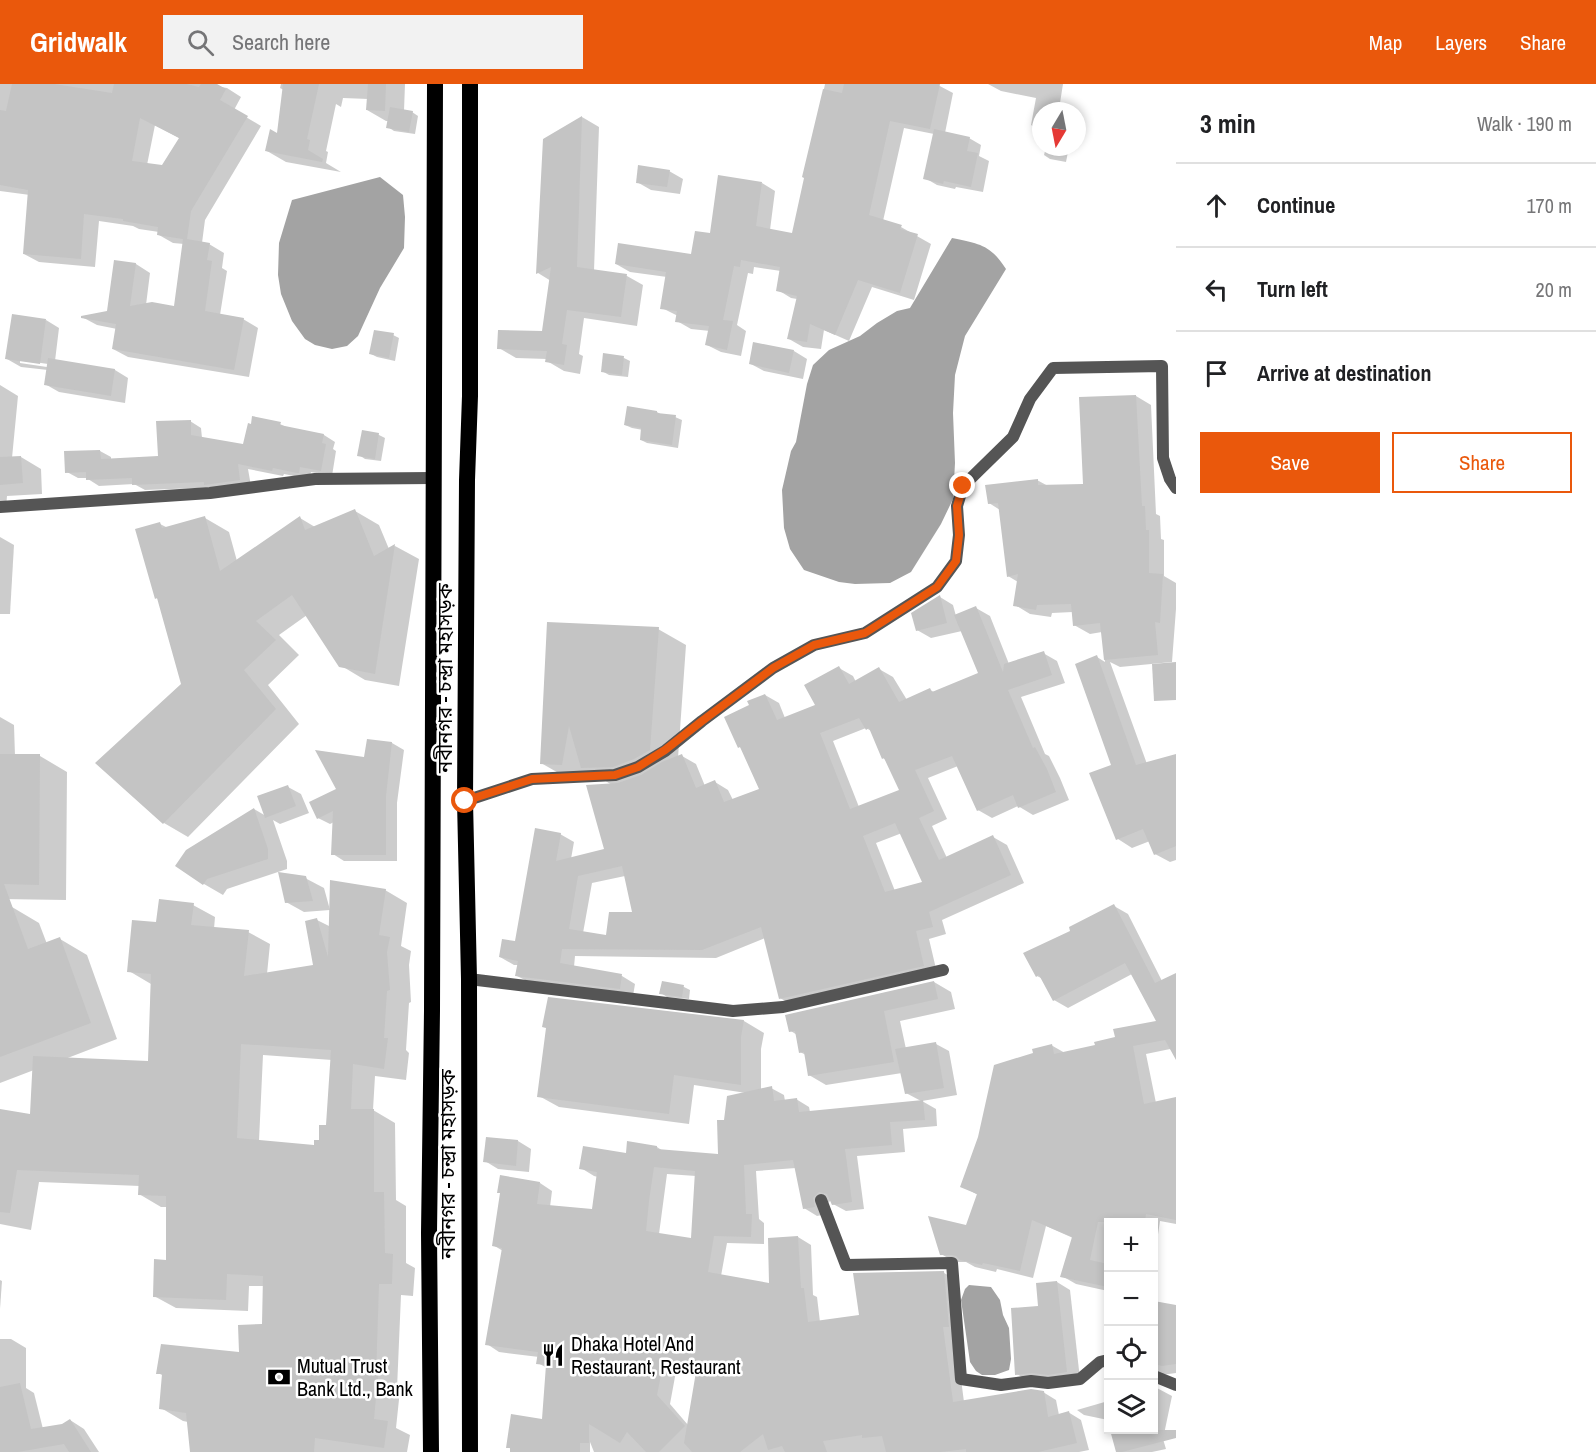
<!DOCTYPE html>
<meta charset="utf-8">
<style>
body{margin:0;font-family:"Archivo Narrow","Noto Sans Bengali",sans-serif;background:#f2f2f2;color:#202124}
.controls{position:absolute;right:18px;bottom:18px;display:grid;overflow:hidden;border-radius:0px;box-shadow:0 3px 9px #0003}
.controls button{width:54px;height:54px;display:grid;place-items:center;padding:0;border:0;border-bottom:2px solid #e0e0e0;background:#fff;color:#202124;font:30px sans-serif}
.compass{position:absolute;left:1032px;top:18px;width:54px;height:54px;border-radius:50%;background:#fff;box-shadow:0 3px 9px #0003;rotate:190deg}
.stop{position:absolute;width:18px;height:18px;margin:-14px;border:4px solid #ea580c;border-radius:50%;background:#fff}
.stop.end{background:#ea580c;border-color:#fff;box-shadow:0 2px 6px #0008}
.list{margin:0;padding:0;list-style:none}
h2{display:flex;justify-content:space-between;align-items:center;height:78px;margin:0;padding:0 24px;font-size:26px}
h2 small{font-size:20px;font-weight:400;color:#757577}
.list li{display:grid;grid-template-columns:39px 1fr auto;gap:18px;align-items:center;box-sizing:border-box;height:84px;padding:0 24px;border-top:2px solid #e0e0e0}
.list b{display:block;font-size:22px;white-space:nowrap}
.list em{font-size:20px;font-style:normal;color:#757577}
.actions{display:flex;gap:12px;padding:18px 24px}
.actions a{flex:1;padding:14px 0;border:2px solid #ea580c;border-radius:0px;text-align:center;font-size:21px;color:#ea580c}
.actions .main{background:#ea580c;color:#fff}
.icon{flex:none;width:33px;height:33px;fill:none;stroke:currentColor;stroke-width:2;stroke-linecap:round;stroke-linejoin:round}
.map{position:relative;flex:none;width:1176px;height:1368px;overflow:hidden}
header{display:flex;align-items:center;gap:36px;box-sizing:border-box;height:84px;padding:0 30px;background:#ea580c;color:#fff}
header strong{font-size:28px}
nav{display:flex;gap:33px;margin-inline-start:auto;font-size:21px}
.search{width:420px;height:54px;background:#f2f2f2;display:flex;align-items:center;gap:15px;box-sizing:border-box;padding:0 21px;border-radius:0px;color:#757577;font-size:22px}
main{display:flex}
aside{flex:1;background:#fff}
.map>svg:first-child{display:block}
</style>
<header>
<strong>Gridwalk</strong>
<div class="search"><svg class="icon" aria-label="search" viewBox="0 0 24 24"><circle cx="10" cy="10" r="6"/><path d="M15 15l6 6"/></svg>Search here</div>
<nav><a>Map</a><a>Layers</a><a>Share</a></nav>
</header>
<main>
<div class="map">
<svg width="1176" height="1368" viewBox="0 0 1176 1368">
<rect width="100%" height="100%" fill="#fff"/>
<!-- water -->
<g fill="#a3a3a3">
<path d="M380,93L403,111L405,133L404,164L380,204L358,252L347,262L332,265L315,261L305,255L292,237L281,210L278,191L279,159L292,116Z"/>
<path d="M952,154C979,160 990,160 1006,185L965,252L955,291L953,329L955,379L953,415L941,440L911,488L890,499L855,500L839,498L804,486L790,465L784,444L782,406L791,367L796,358L807,300L813,281L829,266L860,252L877,239L897,227L910,224Z"/>
<path d="M969,1201L991,1203L1000,1216L1003,1231L1009,1244L1011,1275L1009,1286L995,1291H982L976,1287L970,1278L961,1216L965,1205Z"/>
</g>
<!-- shadow -->
<g fill="#0003" fill-rule="evenodd">
<path d="M0,0H204L227,4L241,13L234,26L261,42L205,136L202,159L209,160L224,169L222,184L227,187L220,231L243,235L258,244L249,293L128,273L113,265L117,245L97,241L82,233L108,228L115,177L136,180L150,189L146,221L175,223L184,160L173,159L159,151V148L139,145L133,142L99,137L95,183L39,178L24,170L30,111L0,107ZM155,41L181,55L162,83L147,81Z"/>
<path d="M281,0H405L404,27L412,28L418,32L415,50L394,47L388,43L389,37H386L367,26L368,15L343,14L341,23L336,20L326,67L328,68L326,79L341,88L286,78L267,67L279,52L284,6L280,4Z"/>
<path d="M825,0H936L953,9L945,49L969,54L981,61L979,72L989,77L983,108L956,103L955,105L937,101L925,94L934,50L904,44L883,137L901,143L931,160L914,216L872,203L849,257L824,246L821,265L803,263L789,255L797,215L791,214L778,206L781,187L754,183L753,190L748,189L737,241L746,247L741,272L721,268L707,261L710,247L691,245L677,237L678,232L662,224L667,193L630,188L616,180L692,172L762,99L775,107L770,146L794,151Z"/>
<path d="M988,0H1063L1060,19L1069,24V27H1041V47L1031,41L1036,14L1001,7Z"/>
<path d="M582,33L599,43L594,187L627,192L643,201L637,242L584,234L579,270L583,272L580,290L564,287L547,277V275L516,274L499,264L544,249L551,197L538,189L545,56Z"/>
<path d="M1046,63H1069L1066,78L1050,75L1044,71Z"/>
<path d="M669,87L683,95L680,110L651,106L637,98Z"/>
<path d="M46,236L59,244L55,277L115,286L128,294L125,319L59,308L45,300L48,286L21,283L7,275ZM20,276L48,280L47,283L20,279Z"/>
<path d="M393,251L399,254L395,277L377,273L371,270Z"/>
<path d="M794,267L807,275L803,295L764,287L751,280Z"/>
<path d="M624,274L630,277L628,293L609,291L602,287Z"/>
<path d="M0,301L18,312L12,374L21,373L41,385L42,410L7,412L6,424H0Z"/>
<path d="M1136,312L1151,321L1156,430L1160,432L1161,455L1164,456V492L1176,499V525L1172,578L1120,583L1110,578L1147,680L1176,672V776L1170,778L1155,770L1150,757L1132,764L1118,755L1113,682L1097,573L1105,578L1102,548L1090,550L1074,541L1073,528L1052,529L1051,533L1030,530L1015,521L1018,498L1008,492L1000,426L989,419L1037,396L1048,402H1084Z"/>
<path d="M657,328L662,331L675,333L682,336L678,364L647,359L641,356L643,346L632,344L625,341Z"/>
<path d="M190,337L201,344L202,354L245,362L280,340L288,344L324,351L335,358L333,365L336,367L332,392L311,388L309,395L284,390L283,392L248,385L251,402L145,406L134,400L99,402L88,395V394H78L67,388L100,367L111,373V376L160,374Z"/>
<path d="M364,348L379,351L385,354L381,377L365,375L359,371Z"/>
<path d="M355,427L379,441L389,465L395,462L419,475L399,602L365,596L340,581L307,531L279,551L299,571L268,601L299,640L188,753L164,739L183,600L159,515L156,514L160,440L168,444L205,434L229,448L237,477L300,434L315,443Z"/>
<path d="M0,453L14,461L10,530H0Z"/>
<path d="M940,513L953,521L956,532L976,524L990,532L1009,580L1043,569L1057,577L1065,599L1021,613L1045,670L1049,672L1060,694L1069,716L1033,731L1018,722L992,734L978,726L958,682L928,694L947,735L932,742L947,774L993,753L1007,761L1024,799L942,836L946,850L929,855L937,889L794,922L780,914L765,854L716,874L575,872L574,883L622,892L635,900L633,912L531,899L517,892L519,881H514L500,873L516,859L560,750L574,758L571,775L606,766L612,701L591,688L569,695L541,679L548,539L658,545L686,561L678,674L682,672L696,680L705,702L715,698L728,706L733,716L761,705L743,665L740,663L726,633L751,622L765,611L779,619L785,634L817,622L839,584L853,592L856,598L879,585L893,593L907,616L930,606L934,608L980,590L962,547L931,554L917,546ZM866,644L873,648L883,674L886,676L901,707L859,723L833,657ZM902,749L925,799L895,807L876,759ZM625,792L634,830L607,853L583,849L592,799Z"/>
<path d="M0,633L14,641L15,672H40L67,688L66,816L0,815Z"/>
<path d="M368,656L392,659L404,666L397,719V777H344L333,770L334,738L330,740L318,734L365,674Z"/>
<path d="M288,703L301,710L309,729L280,740L273,736L287,777V785L227,805L223,811L204,800L177,781L254,725L266,732Z"/>
<path d="M305,794L324,804L330,826L304,828L286,818Z"/>
<path d="M385,806L407,819L401,862L411,867L409,881L411,918L409,919L406,966L409,969L406,996L375,992L373,1026L395,1039L396,1116L406,1122V1179L415,1184L413,1212L401,1211L397,1305L400,1306L396,1344L410,1351L407,1368H191L188,1338L183,1337L161,1324L164,1292L158,1289L241,1270L263,1242L264,1202H249L248,1227L176,1224L154,1212L168,1177L167,1123H161L139,1110L140,1102L39,1098L31,1146L0,1140V1027L32,1032L34,986L0,999V827L12,823L39,839L47,860L60,855L87,871L117,955L65,975L149,978L151,900L129,887L157,839L193,821L215,833L214,845L248,848L270,860L267,890L314,882L317,836L331,843ZM263,971L332,976L328,1043L316,1062L259,1057Z"/>
<path d="M1114,822L1128,830L1162,897L1176,890V965L1175,964L1146,970L1156,1019L1176,1015V1140L1160,1137L1154,1177V1138H1108V1207L1076,1200L1062,1192L1073,1154L1046,1142L1033,1194L997,1185L996,1188L975,1183L966,1178H955L941,1170L967,1143L978,1111L962,1102L1035,970L1051,961L1065,969L1097,962L1158,938L1132,890L1068,924L1054,916L1043,895L1037,892L1072,848Z"/>
<path d="M934,898L951,908L955,925L900,937L906,965L936,960L949,967L957,1011L922,1017L936,1025L937,1042L903,1045L905,1068L857,1072L864,1125L846,1127L833,1120L831,1116L825,1122L827,1130L817,1132L804,1124L796,1084L756,1087L759,1135L764,1139V1160L727,1159L721,1192L771,1200L798,1153L811,1161L813,1211L817,1213L820,1238L861,1233L944,1189L957,1196L955,1249L964,1318L1043,1308L1056,1316L1059,1331L1068,1328L1081,1336L1089,1366L1079,1368H594L590,1358V1368H511V1365L508,1363L544,1336L547,1284L538,1279L539,1273L499,1268L487,1260L503,1167L493,1161L502,1110L498,1108L540,1099L552,1107L550,1123L593,1126L598,1093L594,1092L581,1084L627,1070L657,1063L663,1067L720,1072L726,1037L746,1009L694,1001L689,1040L559,1023L539,1012L547,945L549,915L744,937L764,949L761,965V1006L771,1004L784,1011L785,1017L796,1015L809,1023L810,1028L921,1017L906,1009L902,989L826,1001L809,991L806,971L800,968L797,951L791,947ZM667,1090L696,1092L693,1156L659,1150ZM677,1282L698,1286L688,1341L670,1320Z"/>
<path d="M663,899L684,903L690,906L689,915L667,913L661,909Z"/>
<path d="M518,1057L531,1065L529,1088L498,1085L485,1077Z"/>
<path d="M0,1196L2,1197L0,1225Z"/>
<path d="M1057,1198L1070,1206L1080,1295L1030,1298L1017,1290L1040,1223Z"/>
<path d="M1154,1218L1176,1223V1289L1154,1292Z"/>
<path d="M0,1255H11L26,1264V1304L34,1309L43,1345L62,1341L70,1336L84,1345L99,1368H0Z"/>
<path d="M1155,1303L1172,1312L1163,1355L1166,1365L1152,1368H1117L1112,1346H1154V1304Z"/>
<path d="M1108,1317V1336L1084,1331L1077,1326Z"/>
</g>
<!-- building -->
<g fill="#c4c4c4" fill-rule="evenodd">
<path d="M12,0H54L112,9L114,0H186L199,3L201,0H217L226,5L220,16L248,32L191,127L187,155L210,159L207,176L212,177L205,227L244,234L234,286L112,265L116,240L81,234V232L107,227L114,176L136,179L130,222L152,218L174,222L183,155L157,151L158,143L123,137V135L84,130L81,175L23,170L28,106L0,101V26L6,27ZM140,34L179,54L162,81L132,77Z"/>
<path d="M283,0H319L307,55L310,56L308,66L323,75L322,78L265,67L270,45L277,49Z"/>
<path d="M368,0H386L385,27L366,26Z"/>
<path d="M844,0H940L930,45L890,37L869,131L902,141L900,145L918,150L900,209L858,196L835,251L810,240L807,258L787,255L797,212L776,207L780,183L741,176L740,183L734,182L723,236L733,237L727,266L705,261L709,242L675,238L677,227L660,225L666,188L615,180L618,159L691,170L695,147L710,149L718,91L762,98L756,142L792,149L804,94L802,93L823,5L842,9Z"/>
<path d="M390,23L413,27L409,48L386,44Z"/>
<path d="M582,32L577,183L627,190L621,233L567,226L562,260L567,261L564,281L545,278L547,267L497,265L498,246L542,247L551,183L536,190L543,55Z"/>
<path d="M934,45L970,53L967,67L978,69L971,103L944,97L943,100L923,95Z"/>
<path d="M638,81L670,86L667,103L636,99Z"/>
<path d="M12,230L46,235L40,280L5,275Z"/>
<path d="M374,246L394,249L389,274L369,270Z"/>
<path d="M753,258L794,266L789,289L749,280Z"/>
<path d="M603,269L624,272L622,291L601,288Z"/>
<path d="M48,274L115,285L111,312L44,301Z"/>
<path d="M1136,311L1142,422H1145L1146,446H1149V489L1163,490L1160,539L1155,538L1158,571L1104,576L1100,539L1073,542L1071,520L1037,521L1036,526L1013,522L1018,490L1007,493L998,419L988,420L985,401L1038,395V401L1083,400L1079,313Z"/>
<path d="M627,322L657,327V329L676,331L672,361L640,356L641,344L624,341Z"/>
<path d="M252,332L281,338L280,341L324,350L322,359L326,360L321,387L300,383L299,389H297L273,384L272,387L238,380L240,396L204,401V398L132,401V394L86,396V388L65,389L64,367L100,366L101,375L158,372L156,337L191,336V351L243,360L248,339L251,340Z"/>
<path d="M362,346L379,349L375,375L357,372Z"/>
<path d="M21,372L23,399L0,401V373Z"/>
<path d="M355,425L374,472L395,460L375,590L339,583L292,511L256,537L276,556L244,586L276,625L163,740L95,679L181,600L157,514L155,515L135,445L160,438L162,444L205,432L220,487L300,432L305,446Z"/>
<path d="M940,511L947,539L916,547L911,529Z"/>
<path d="M976,522L1003,588L1004,580L1044,567L1052,591L1008,606L1033,664L1035,663L1047,685L1056,708L1018,724L1013,711L977,727L952,672L915,686L934,727L919,734L939,776L993,751L1011,791L929,828L933,843L916,847L924,882L779,915L761,843L702,866L562,865L560,879L622,890L620,905L515,892L518,877L499,873L502,855L515,857L535,744L561,749L556,777L604,765L586,701L618,699L641,691L662,678L682,670L696,704L715,696L724,718L759,705L740,663L738,664L724,633L749,621L747,617L765,610L777,636L815,621L804,601L839,582L849,600L879,583L899,618L930,604L932,608L978,589L954,531ZM859,634L866,646L869,644L882,675L884,674L899,706L850,725L820,649ZM895,739L922,798L885,808L863,752ZM622,782L632,828H609L606,851L569,845L578,792Z"/>
<path d="M547,538L659,543L650,666L634,675L613,683L581,684L569,642L562,681L540,680Z"/>
<path d="M1097,571L1136,681L1176,670V762L1154,771L1143,745L1116,756L1089,689L1111,681L1075,580Z"/>
<path d="M1176,578V616L1154,617L1152,580Z"/>
<path d="M367,655L392,658L386,712V771H331L333,727L317,735L309,718L336,705L315,666L364,673Z"/>
<path d="M0,670H40L39,801L4,800L28,865L60,853L91,939L0,973Z"/>
<path d="M288,701L296,722L265,734L257,712Z"/>
<path d="M254,724L268,765V775L207,795L203,801L175,782L186,766Z"/>
<path d="M278,788L306,792L313,817L285,819Z"/>
<path d="M330,796L386,805L379,851L390,853L387,868L390,906L387,907L384,954H388L384,985L353,980L351,1025H374V1108H384L385,1169L393,1170L392,1200H379L376,1292H378L374,1335L388,1337L384,1364L315,1354L314,1368H190L186,1329L159,1325L162,1290H156L161,1260L239,1268L238,1241L262,1240L263,1192L227,1190L226,1216L153,1213L154,1175L166,1176V1112L138,1111L139,1091L17,1086L10,1129L0,1128V1025L30,1030L33,972L148,977L151,890L127,888L132,836L156,838L159,815L194,819L191,841L249,846L244,892L313,881L305,837L317,834L328,873ZM241,960L331,966L326,1041H319V1056H314V1061L237,1054Z"/>
<path d="M1114,820L1155,899L1176,889V976L1165,956L1133,962L1144,1020L1176,1013V1136L1146,1130L1145,1138H1098L1090,1176L1108,1180V1203L1060,1193L1072,1153L1032,1136L1020,1187L983,1179L982,1181L960,1176L956,1172L952,1171H940L928,1132L966,1141L977,1110L960,1103L978,1053L994,981L1033,969L1032,965L1052,960L1054,970L1095,961L1094,958L1115,953L1113,945L1156,937L1125,879L1053,917L1039,891L1036,893L1023,869L1070,847L1069,843Z"/>
<path d="M662,897L684,901L682,913L659,910Z"/>
<path d="M934,897L938,915L884,927L894,978L808,992L804,968L799,969L795,947L789,948L785,931Z"/>
<path d="M548,913L744,936L741,953V1001L674,991L669,1030L537,1013L546,944L542,943Z"/>
<path d="M936,958L944,1004L905,1010L895,965Z"/>
<path d="M772,1002L774,1017L797,1014L799,1028L923,1016L925,1036L890,1038L892,1061L845,1065L852,1118L832,1121L827,1110L819,1108L813,1114L815,1123L803,1125L793,1076L744,1081L746,1130H752L751,1153L714,1152L708,1188L769,1199L768,1154L798,1152L801,1204H804L808,1238L859,1231L853,1189L944,1187L949,1243H943L953,1318L1031,1305L1044,1307L1048,1333L1069,1327L1077,1359L1038,1368H966V1365L940,1368H886L882,1352L862,1354V1351L823,1357L827,1368H785L782,1362L768,1366L763,1350L740,1368H692L684,1359L697,1282L664,1276L657,1311L685,1342L659,1368H646L627,1348L620,1359L589,1340V1359H580V1368H510V1364H506L511,1330L542,1335L546,1281L536,1280L538,1268L485,1261L502,1164L492,1162L500,1109H497L500,1091L540,1098L537,1120L592,1125L597,1088L579,1085L583,1062L626,1069L627,1057L657,1062V1065L718,1070L717,1036H724L727,1012ZM654,1083L695,1087L691,1154L646,1147L649,1117Z"/>
<path d="M486,1053L518,1056L516,1082L483,1078Z"/>
<path d="M1057,1197L1067,1288L1048,1291L1032,1289L1015,1291L1011,1224L1038,1222L1036,1199Z"/>
<path d="M1154,1217L1176,1221V1280L1162,1282L1154,1280Z"/>
<path d="M20,1299L31,1345L62,1340L70,1335L91,1368H69L64,1360L18,1368H0V1303Z"/>
<path d="M1110,1346H1176V1354L1122,1368H1116Z"/>
</g>
<g fill="none" stroke-linecap="round" stroke-linejoin="round">
<!-- minor -->
<g stroke="#555" stroke-width="12">
<path d="M0,423L210,409L315,395L432,394"/>
<path d="M465,717L532,695L615,691L638,683L665,667L702,637L773,584L814,561L865,549L937,503L956,477L959,451L957,422L963,402L1013,353L1030,315L1053,284L1162,282L1163,374L1170,395L1176,404"/>
<path d="M469,895L733,927L783,923L943,886"/>
<path d="M821,1116L846,1181L952,1179L961,1295L1001,1301L1031,1297L1048,1299L1080,1295L1100,1278L1108,1276"/>
<path d="M1154,1292L1176,1301"/>
</g>
<!-- trunk -->
<g stroke="#000" stroke-width="16">
<path d="M431,1368L429,1149L432,927L435,0"/>
<path d="M470,1368L469,895L465,717L467,396L470,312V0"/>
</g>
</g>
<g fill="none" stroke-linecap="round" stroke-linejoin="round">
<!-- route -->
<path stroke="#ea580c" stroke-width="8" d="M465,717L532,695L615,691L638,683L665,666L702,637L773,584L814,561L865,549L937,503L956,477L959,451L957,422L963,402"/>
</g>
<!-- icons -->
<defs>
<g id="restaurant-bare" transform="scale(1.8)"><path d="M-5-6h1v4h1v-4h1v4h1v-4h1v5L-1.5 .5V6h-2V.5L-5-1ZM5-6V6H3V1.5H1.5Q1.5-4 5-6Z" fill="#000" stroke="#fff" stroke-width="2.5" paint-order="stroke"/></g>
<g id="bank-bare" transform="scale(1.8)"><path d="M-6-4H6V4H-6ZM0-2.3a2.3 2.3 0 1 0 0 4.6a2.3 2.3 0 1 0 0-4.6Z" fill="#000" stroke="#fff" stroke-width="2.5" paint-order="stroke"/></g>
</defs>
<g fill-rule="evenodd">
<use href="#restaurant-bare" x="553" y="1271"/>
<use href="#bank-bare" x="279" y="1293"/>
</g>
<g text-anchor="middle" stroke-width="5" stroke-linejoin="round" paint-order="stroke">
<!-- street labels -->
<g font-size="20" fill="#000" stroke="#fff">
<text transform="translate(445 594) rotate(-90)" y="7">নবীনগর - চন্দ্রা মহাসড়ক</text>
<text transform="translate(448 1080) rotate(-90)" y="7">নবীনগর - চন্দ্রা মহাসড়ক</text>
</g>
<!-- poi labels -->
<g font-size="20" fill="#000" stroke="#fff" text-anchor="start">
<text x="571" y="1267">Dhaka Hotel And<tspan x="571" dy="23">Restaurant, Restaurant</tspan></text>
<text x="297" y="1289">Mutual Trust<tspan x="297" dy="23">Bank Ltd., Bank</tspan></text>
</g>
</g>
</svg>
<div class="controls">
<button>+</button>
<button>−</button>
<button><svg class="icon" aria-label="locate" viewBox="0 0 24 24"><circle cx="12" cy="12" r="6"/><path d="M12 2v4M12 18v4M2 12h4M18 12h4"/></svg></button>
<button><svg class="icon" aria-label="layers" viewBox="0 0 24 24"><path d="M12 4l9 5-9 5-9-5zM3 14l9 5 9-5"/></svg></button>
</div>
<svg class="compass" viewBox="-18 -18 36 36"><path d="M0-13l5 13h-10z" fill="#e53935"/><path d="M0 13l5-13h-10z" fill="#757577"/></svg>
<div class="stop" style="left:465px;top:717px"></div>
<div class="stop end" style="left:963px;top:402px"></div>
</div>
<aside>
<h2>3 min<small>Walk · 190 m</small></h2>
<ul class="list">
<li><svg class="icon" aria-label="ahead" viewBox="0 0 24 24"><path d="M12 20V5M6 11l6-6 6 6"/></svg><div><b>Continue</b></div><em>170 m</em></li>
<li><svg class="icon" aria-label="left" viewBox="0 0 24 24"><path d="M17 20v-9H6M10 6l-5 5 5 5"/></svg><div><b>Turn left</b></div><em>20 m</em></li>
<li><svg class="icon" aria-label="arrive" viewBox="0 0 24 24"><path d="M6 21V4h12l-3 4 3 4H6"/></svg><div><b>Arrive at destination</b></div></li>
</ul>
<div class="actions"><a class="main">Save</a><a>Share</a></div>
</aside>
</main>
